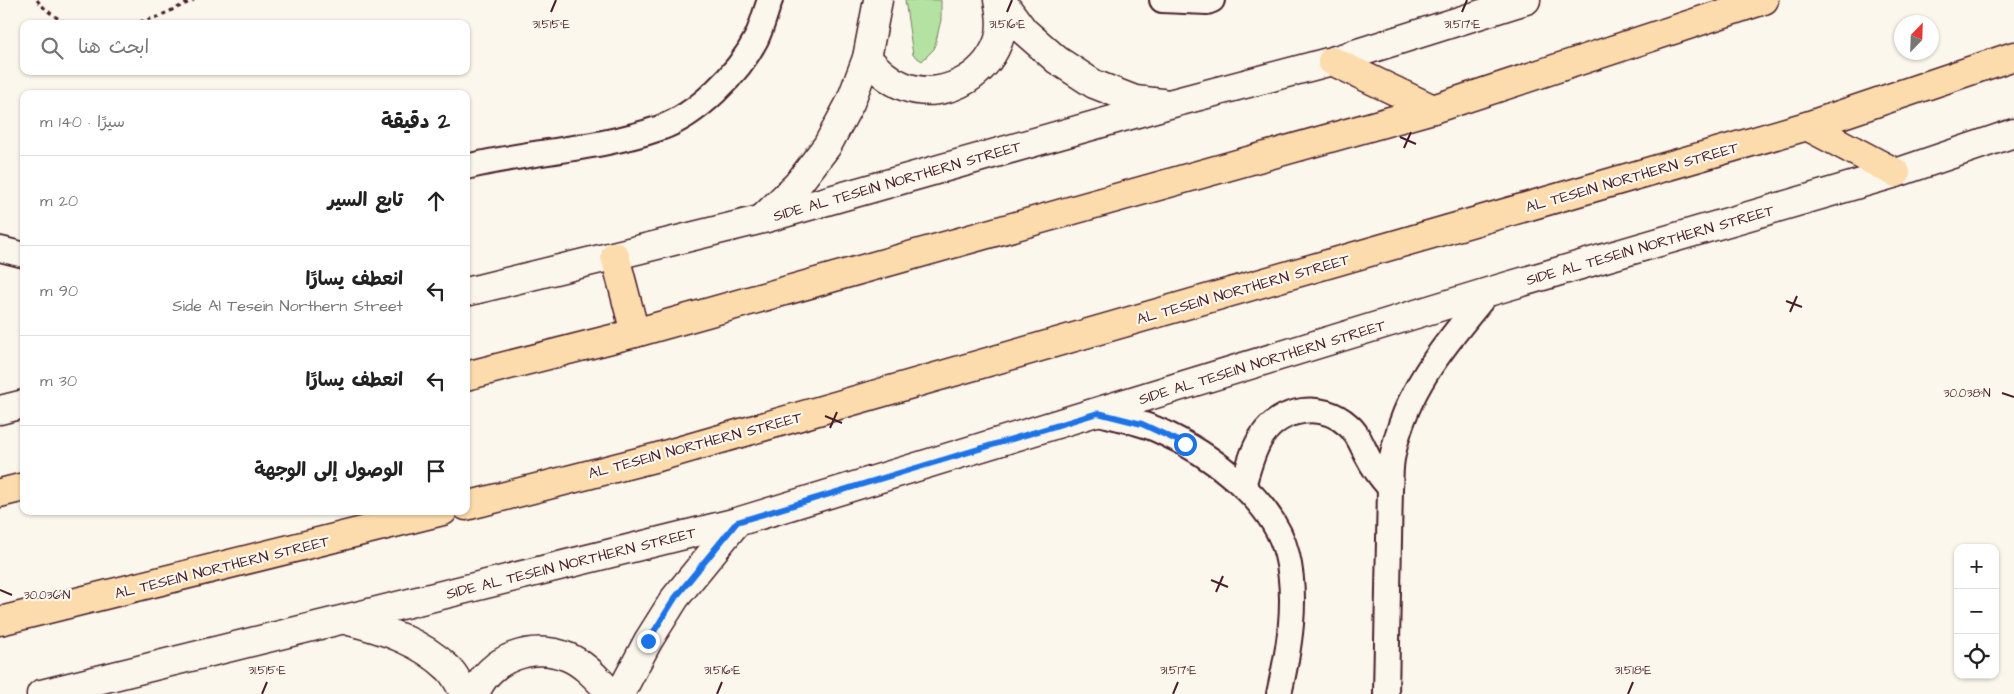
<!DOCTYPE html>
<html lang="ar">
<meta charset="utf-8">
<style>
body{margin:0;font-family:"Architects Daughter","Playpen Sans Arabic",sans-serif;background:#f2f2f2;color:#222;direction:rtl}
.controls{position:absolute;right:15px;bottom:15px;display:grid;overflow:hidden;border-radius:10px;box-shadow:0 1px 4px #0004}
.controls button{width:45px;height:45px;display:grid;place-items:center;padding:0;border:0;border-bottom:1px solid #e0e0e0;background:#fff;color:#222;font:25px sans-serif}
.compass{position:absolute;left:1894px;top:15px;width:45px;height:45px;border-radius:50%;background:#fff;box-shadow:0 1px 4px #0004;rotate:23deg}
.stop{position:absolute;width:15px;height:15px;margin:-11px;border:4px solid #1a73e8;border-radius:50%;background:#fff}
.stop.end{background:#1a73e8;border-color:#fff;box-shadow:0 1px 5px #0008}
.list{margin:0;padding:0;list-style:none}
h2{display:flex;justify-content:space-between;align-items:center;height:65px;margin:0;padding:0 20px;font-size:21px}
h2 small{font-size:16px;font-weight:400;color:#767676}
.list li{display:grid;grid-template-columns:32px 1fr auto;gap:15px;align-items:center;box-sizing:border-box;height:90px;padding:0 20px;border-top:1px solid #e0e0e0}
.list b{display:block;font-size:19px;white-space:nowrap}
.list p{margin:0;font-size:16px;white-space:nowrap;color:#767676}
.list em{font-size:16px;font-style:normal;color:#767676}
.icon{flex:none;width:28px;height:28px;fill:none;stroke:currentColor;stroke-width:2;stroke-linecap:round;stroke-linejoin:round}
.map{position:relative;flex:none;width:2014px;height:694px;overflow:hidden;direction:ltr}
.search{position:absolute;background:#fff;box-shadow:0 1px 4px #0004;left:20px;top:20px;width:450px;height:55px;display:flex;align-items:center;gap:12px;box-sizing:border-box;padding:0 18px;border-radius:10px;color:#767676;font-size:19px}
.panel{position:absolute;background:#fff;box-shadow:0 1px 4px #0004;left:20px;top:90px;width:450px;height:425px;border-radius:10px;direction:rtl}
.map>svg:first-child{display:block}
</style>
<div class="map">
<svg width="2014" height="694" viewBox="0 0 2014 694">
<rect width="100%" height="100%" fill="#fbf7ec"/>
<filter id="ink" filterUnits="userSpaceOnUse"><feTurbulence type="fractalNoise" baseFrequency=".02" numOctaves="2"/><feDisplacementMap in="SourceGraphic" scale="10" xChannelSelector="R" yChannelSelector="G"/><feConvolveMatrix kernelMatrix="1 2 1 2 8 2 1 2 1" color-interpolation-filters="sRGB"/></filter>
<g filter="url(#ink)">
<!-- grass -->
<path fill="#b3e2a2" stroke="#7e8066" d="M905,0H941V20L934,49L922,61L913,55Z"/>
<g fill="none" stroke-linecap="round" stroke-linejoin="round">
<!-- street casing -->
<g stroke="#4a1f2b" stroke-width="28">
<g id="street">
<path d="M1162,0L1207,2L1212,0"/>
<path d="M466,167C530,151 597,150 660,128C697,115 738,74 756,39C762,27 765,13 770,0"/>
<path d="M0,249L24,255"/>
<path d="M1098,413C1119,418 1141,422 1160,431C1209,453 1274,500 1287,555C1298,600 1289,650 1279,694"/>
<path d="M1243,486C1248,470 1252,451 1262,436C1281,408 1322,401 1348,425C1358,433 1362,446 1368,457C1374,469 1382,479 1390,488"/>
<path d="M1386,694L1390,488C1391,477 1390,465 1393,454C1406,388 1447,342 1488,292"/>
</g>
</g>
<!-- secondary casing -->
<g stroke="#4a1f2b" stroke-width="31">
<g id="secondary">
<path d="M1001,0L1024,31L1057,60L1094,84L1135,100L1162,103"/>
<path d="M867,58C878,70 888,80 903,86C941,101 984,79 998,42C1003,28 1001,14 998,0"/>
<path d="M764,217L797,185L827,146L850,103L867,58L878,0"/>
<path d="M466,292L763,219L1169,104L1332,61L1526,0"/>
<path d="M0,410L24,404"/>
<path d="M349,621C385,630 421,642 448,668C455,674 460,686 465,694"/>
<path d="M41,694L737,522L1488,292L1896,173L2014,133"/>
<path d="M475,694C489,658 533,642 568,657C585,664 599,681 612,694"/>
<path d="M620,694L648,641L675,598L737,522"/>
</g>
</g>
<!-- primary casing -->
<g stroke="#4a1f2b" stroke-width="31">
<g id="primary">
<path d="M1332,61L1433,109"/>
<path d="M1807,126L1896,173"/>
<path d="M615,256L635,333"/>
<path d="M466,376L635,333L1433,109L1764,0"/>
<path d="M0,493L24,487"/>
<path d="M466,506L658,457L1807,126L2014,56"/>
<path d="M0,621L443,511"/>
</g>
</g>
<!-- path -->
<g stroke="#4a1f2b" stroke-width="3" stroke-dasharray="4 4" stroke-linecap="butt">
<path d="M37,0C45,10 58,20 70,24"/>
<path d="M132,24L157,17L194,0"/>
</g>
<!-- street -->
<use href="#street" stroke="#fbf7ec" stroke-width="24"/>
<!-- secondary -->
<use href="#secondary" stroke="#fbf7ec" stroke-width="28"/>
<!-- primary -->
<use href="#primary" stroke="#fcdcac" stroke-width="28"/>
</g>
</g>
<g fill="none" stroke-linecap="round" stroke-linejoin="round" filter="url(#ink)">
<!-- route -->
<path stroke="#1a73e8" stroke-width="6" d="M648,641L675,598L737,522L1098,413L1142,424L1185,444"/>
</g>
<!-- ticks -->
<path fill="none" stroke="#4a1f2b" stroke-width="2" d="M551,12L556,0M1007,12L1012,0M1462,12L1467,0M1400,137L1416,144M1404,148L1411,132M1786,301L1802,307M1790,312L1797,296M2002,393L2014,397M825,416L842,423M830,428L837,412M1211,580L1228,587M0,590L12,595M1216,592L1223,576M262,694L267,682M717,694L722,682M1173,694L1178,682M1628,694L1633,682"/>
<g text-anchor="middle" stroke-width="4.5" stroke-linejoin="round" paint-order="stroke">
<!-- street labels -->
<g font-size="15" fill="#4a1f2b" stroke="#fbf7ec">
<text transform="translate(1632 177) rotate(-16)" y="5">AL TESEIN NORTHERN STREET</text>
<text transform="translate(897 181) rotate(-16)" y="5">SIDE AL TESEIN NORTHERN STREET</text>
<text transform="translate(1650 245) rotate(-16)" y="5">SIDE AL TESEIN NORTHERN STREET</text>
<text transform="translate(1243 289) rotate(-16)" y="5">AL TESEIN NORTHERN STREET</text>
<text transform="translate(1262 362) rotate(-17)" y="5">SIDE AL TESEIN NORTHERN STREET</text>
<text transform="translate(695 445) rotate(-15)" y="5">AL TESEIN NORTHERN STREET</text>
<text transform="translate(571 563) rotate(-14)" y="5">SIDE AL TESEIN NORTHERN STREET</text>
<text transform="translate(222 567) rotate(-14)" y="5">AL TESEIN NORTHERN STREET</text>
</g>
</g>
<g font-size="12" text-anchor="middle" fill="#4a1f2b" stroke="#fbf7ec" stroke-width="4.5" stroke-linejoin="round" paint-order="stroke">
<text x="551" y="28">31.515°E</text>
<text x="1007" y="28">31.516°E</text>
<text x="1462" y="28">31.517°E</text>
<text x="1967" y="397">30.038°N</text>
<text x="47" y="599">30.036°N</text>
<text x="267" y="674">31.515°E</text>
<text x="722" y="674">31.516°E</text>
<text x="1178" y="674">31.517°E</text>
<text x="1633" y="674">31.518°E</text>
</g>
</svg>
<div class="controls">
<button>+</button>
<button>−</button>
<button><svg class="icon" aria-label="locate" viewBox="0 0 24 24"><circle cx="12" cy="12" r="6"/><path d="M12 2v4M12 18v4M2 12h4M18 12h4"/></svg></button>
</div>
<svg class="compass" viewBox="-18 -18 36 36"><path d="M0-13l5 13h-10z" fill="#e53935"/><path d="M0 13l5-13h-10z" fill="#767676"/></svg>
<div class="stop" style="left:1185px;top:444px"></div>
<div class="stop end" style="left:648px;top:641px"></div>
<div class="search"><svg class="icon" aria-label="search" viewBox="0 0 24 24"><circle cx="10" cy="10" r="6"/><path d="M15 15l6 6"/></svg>ابحث هنا</div>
<section class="panel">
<h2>2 دقيقة<small>سيرًا · 140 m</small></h2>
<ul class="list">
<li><svg class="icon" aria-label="ahead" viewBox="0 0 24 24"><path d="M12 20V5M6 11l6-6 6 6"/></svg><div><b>تابع السير</b></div><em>20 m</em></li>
<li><svg class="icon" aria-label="left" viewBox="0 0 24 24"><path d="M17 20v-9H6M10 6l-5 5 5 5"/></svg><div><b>انعطف يسارًا</b><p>Side Al Tesein Northern Street</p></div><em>90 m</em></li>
<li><svg class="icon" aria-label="left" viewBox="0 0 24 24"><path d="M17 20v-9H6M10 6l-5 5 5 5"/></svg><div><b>انعطف يسارًا</b></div><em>30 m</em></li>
<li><svg class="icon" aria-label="arrive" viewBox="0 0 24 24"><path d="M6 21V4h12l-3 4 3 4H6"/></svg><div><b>الوصول إلى الوجهة</b></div></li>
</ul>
</section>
</div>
